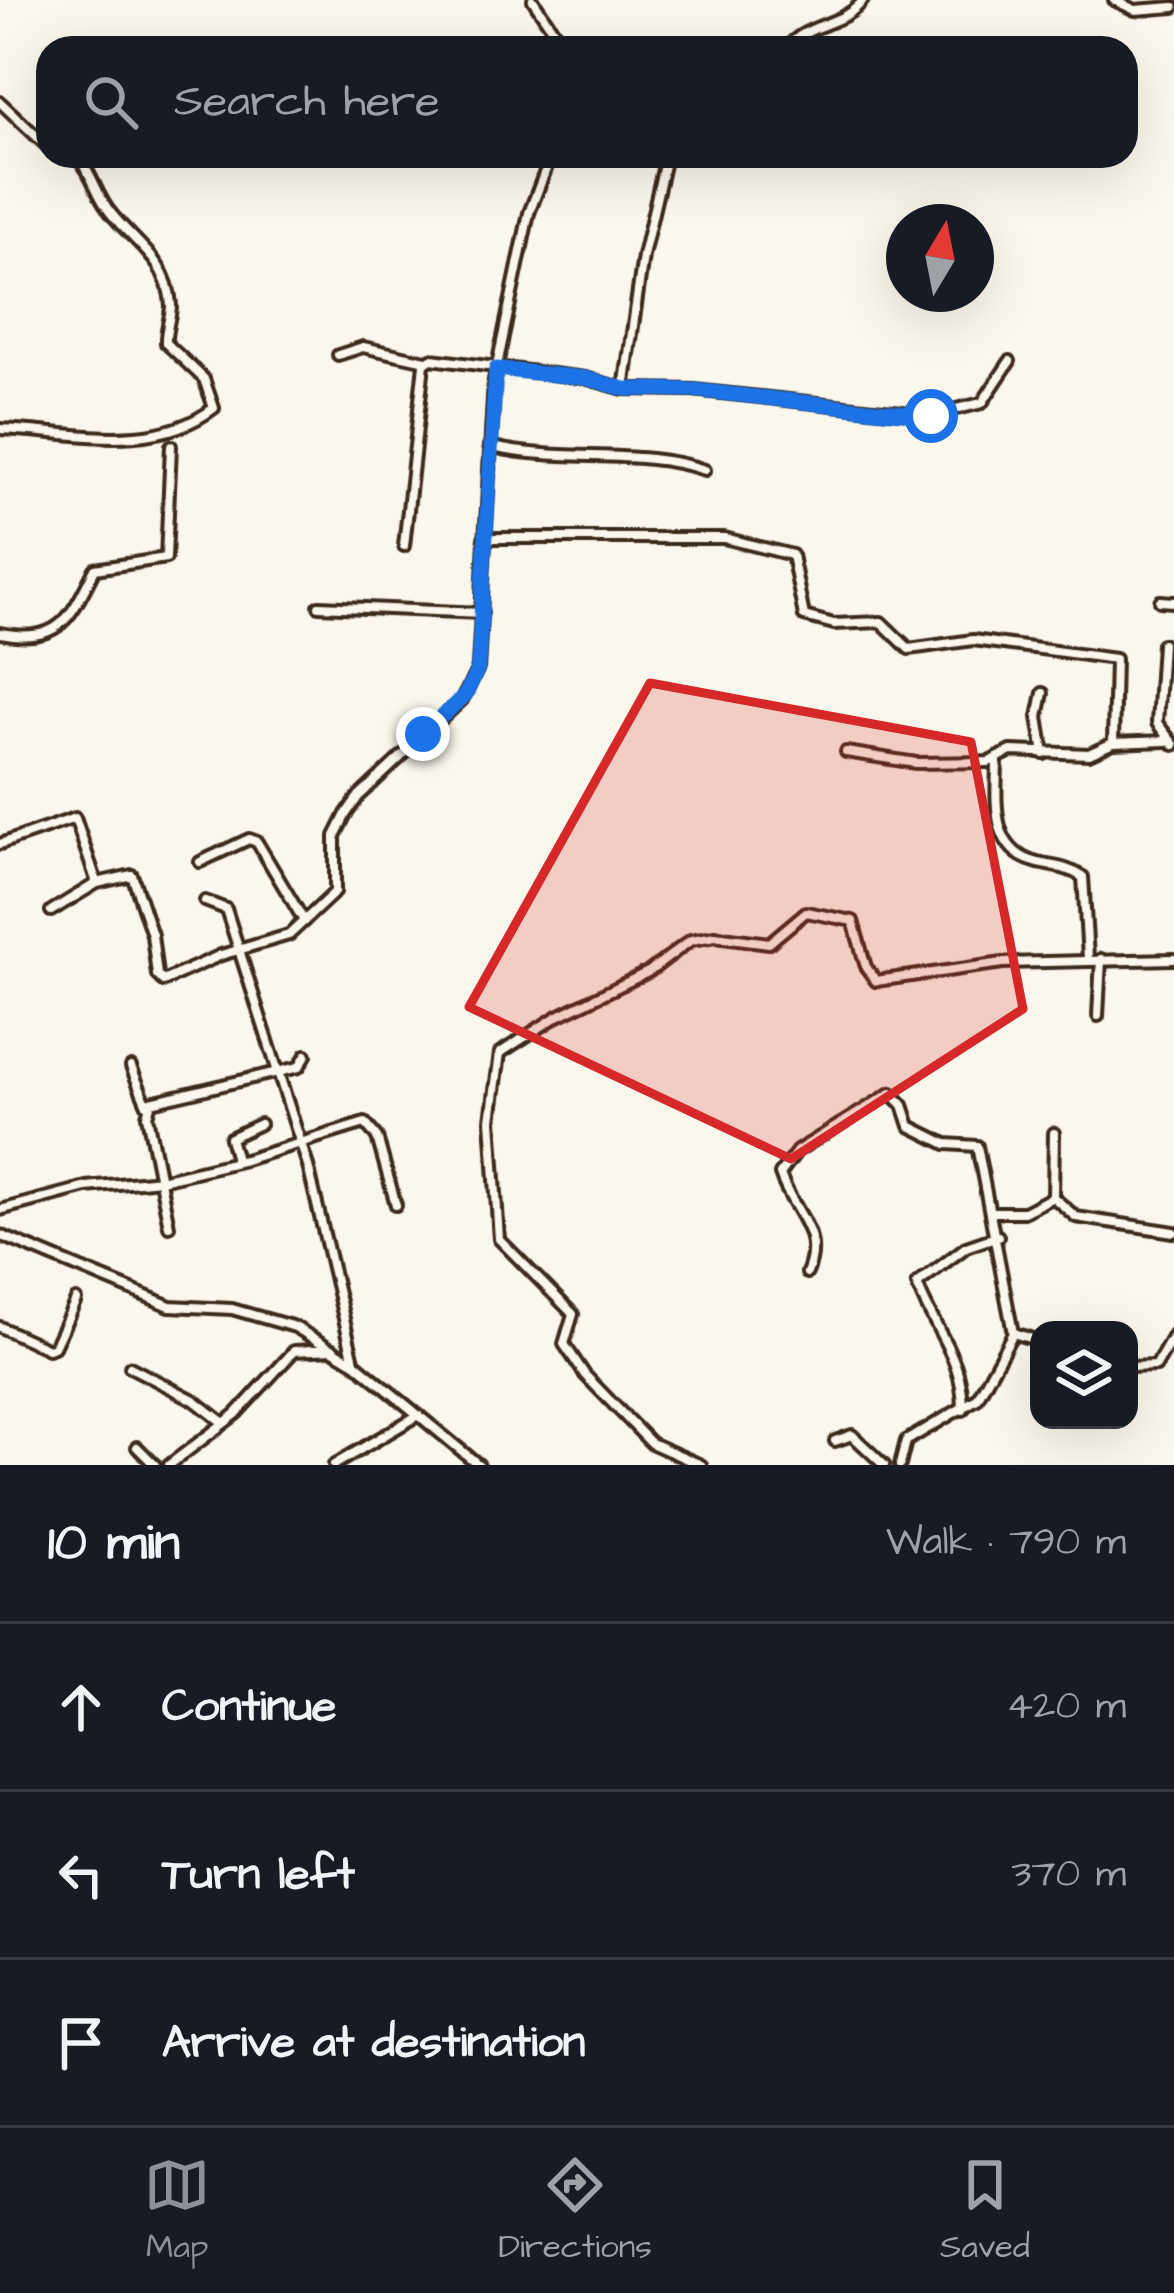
<!DOCTYPE html>
<meta charset="utf-8">
<style>
body{margin:0;font-family:"Architects Daughter",sans-serif;background:#242831;color:#f1f3f6}
.controls{position:absolute;right:36px;bottom:36px;display:grid;overflow:hidden;border-radius:24px;box-shadow:0 12px 48px #0002}
.controls button{width:108px;height:108px;display:grid;place-items:center;padding:0;border:0;border-bottom:3px solid #363941;background:#171b24;color:#f1f3f6;font:60px sans-serif}
.compass{position:absolute;left:886px;top:204px;width:108px;height:108px;border-radius:50%;background:#171b24;box-shadow:0 12px 48px #0002;rotate:10deg}
.stop{position:absolute;width:36px;height:36px;margin:-27px;border:9px solid #1a73e8;border-radius:50%;background:#fff}
.stop.end{background:#1a73e8;border-color:#fff;box-shadow:0 3px 12px #0008}
.list{margin:0;padding:0;list-style:none}
h2{display:flex;justify-content:space-between;align-items:center;height:156px;margin:0;padding:0 48px;font-size:51px}
h2 small{font-size:39px;font-weight:400;color:#9ea1a6}
.list li{display:grid;grid-template-columns:78px 1fr auto;gap:36px;align-items:center;box-sizing:border-box;height:168px;padding:0 48px;border-top:3px solid #363941}
.list b{display:block;font-size:45px;white-space:nowrap}
.list em{font-size:39px;font-style:normal;color:#9ea1a6}
.icon{flex:none;width:66px;height:66px;fill:none;stroke:currentColor;stroke-width:2;stroke-linecap:round;stroke-linejoin:round}
.map{position:relative;flex:none;width:1174px;height:1465px;overflow:hidden}
.search{position:absolute;background:#171b24;box-shadow:0 12px 48px #0002;left:36px;right:36px;top:36px;height:132px;display:flex;align-items:center;gap:30px;box-sizing:border-box;padding:0 42px;border-radius:36px;color:#9ea1a6;font-size:45px}
.sheet{height:660px;background:#171b24}
nav{display:flex;justify-content:space-around;align-items:center;box-sizing:border-box;height:168px;border-top:3px solid #363941;background:#171b24;font-size:33px;color:#9ea1a6}
nav a{display:grid;justify-items:center;gap:6px}
nav .on{color:#8c9099}
.map>svg:first-child{display:block}
</style>
<div class="map">
<svg width="1174" height="1465" viewBox="0 0 1174 1465">
<rect width="100%" height="100%" fill="#fbf7ec"/>
<filter id="ink" filterUnits="userSpaceOnUse"><feTurbulence type="fractalNoise" baseFrequency=".00833" numOctaves="2"/><feDisplacementMap in="SourceGraphic" scale="24" xChannelSelector="R" yChannelSelector="G"/><feConvolveMatrix kernelMatrix="1 2 1 2 8 2 1 2 1" color-interpolation-filters="sRGB"/></filter>
<g filter="url(#ink)">
<g fill="none" stroke-linecap="round" stroke-linejoin="round">
<!-- street casing -->
<g stroke="#3b2a1e" stroke-width="16">
<g id="street">
<path d="M533,0L565,48"/>
<path d="M1114,0L1135,10L1174,7"/>
<path d="M787,48C807,22 845,26 863,0"/>
<path d="M0,102L48,147"/>
<path d="M338,355L363,347L426,361"/>
<path d="M624,389L643,256L666,156"/>
<path d="M0,429C69,431 153,455 214,408L204,379L166,343C165,331 171,317 171,305C168,260 135,244 110,212C95,193 93,173 76,156"/>
<path d="M489,446C560,464 637,447 705,470"/>
<path d="M484,538H724L792,555L804,616L834,624L881,622L909,649L973,640L1115,659L1113,743"/>
<path d="M404,546L424,364L431,359L585,378L624,389L693,390L931,415L982,403L1010,361"/>
<path d="M1160,601L1174,602"/>
<path d="M319,606L482,613"/>
<path d="M0,633C61,644 70,618 95,569L166,558L171,446"/>
<path d="M1162,644L1157,723L1174,745"/>
<path d="M1043,693L1038,717L1044,754"/>
<path d="M846,752L916,763L989,762L1011,751L1089,754L1113,743L1166,741"/>
<path d="M997,758C997,798 988,851 1038,863C1056,867 1067,867 1083,877L1088,958"/>
<path d="M0,844L75,818L97,883"/>
<path d="M200,862L249,839L257,842L304,921"/>
<path d="M205,901L226,909L308,1166L354,1361"/>
<path d="M51,911L97,883L132,875L152,935L157,975L163,981L221,955L289,935L335,892V836L346,814L359,796L462,700L478,668L494,380L529,213L551,156"/>
<path d="M1098,1016L1101,959"/>
<path d="M131,1067L147,1105"/>
<path d="M236,1160L230,1138L260,1124"/>
<path d="M1053,1197L1076,1217L1174,1232"/>
<path d="M0,1210L86,1187L161,1180L245,1160L365,1123L377,1137L396,1205"/>
<path d="M993,1212H1024L1053,1197L1054,1133"/>
<path d="M169,1226L147,1116L151,1102L299,1067L306,1055"/>
<path d="M0,1235L170,1306L232,1309L295,1327L355,1363L479,1465"/>
<path d="M807,1273C825,1231 792,1212 780,1174L797,1151L891,1093L903,1105L910,1126L946,1144L977,1146L1013,1333L977,1399L906,1441L900,1465"/>
<path d="M0,1327L48,1349L54,1347L76,1300"/>
<path d="M1013,1333L1039,1341"/>
<path d="M130,1367L194,1400L221,1421"/>
<path d="M1129,1367L1156,1366L1174,1334"/>
<path d="M963,1410C963,1356 935,1333 917,1284L966,1247L998,1236"/>
<path d="M835,1441L852,1435L884,1465"/>
<path d="M137,1447L155,1465"/>
<path d="M169,1465L236,1414L294,1351L333,1349"/>
<path d="M334,1465L417,1416"/>
<path d="M701,1465L651,1443L585,1375L564,1344L573,1314L499,1239L491,1120L500,1053L556,1017L650,971L691,940L715,936L769,943L806,912L853,921L866,967L876,981L1003,963L1174,959"/>
</g>
</g>
<!-- street -->
<use href="#street" stroke="#fbf7ec" stroke-width="8"/>
</g>
</g>
<g fill="none" stroke-linecap="round" stroke-linejoin="round" filter="url(#ink)">
<!-- route -->
<path stroke="#1a73e8" stroke-width="15" d="M423,734L466,694L478,668L496,369L585,378L625,389L693,390L931,416"/>
</g>
<!-- marked area -->
<path fill="#d62828" fill-opacity="0.2" stroke="#d62828" stroke-width="9" stroke-linejoin="round" d="M650,683L971,742L1023,1009L791,1159L469,1007Z"/>
</svg>
<div class="controls">
<button><svg class="icon" aria-label="layers" viewBox="0 0 24 24"><path d="M12 4l9 5-9 5-9-5zM3 14l9 5 9-5"/></svg></button>
</div>
<svg class="compass" viewBox="-18 -18 36 36"><path d="M0-13l5 13h-10z" fill="#e53935"/><path d="M0 13l5-13h-10z" fill="#9ea1a6"/></svg>
<div class="stop" style="left:931px;top:416px"></div>
<div class="stop end" style="left:423px;top:734px"></div>
<div class="search"><svg class="icon" aria-label="search" viewBox="0 0 24 24"><circle cx="10" cy="10" r="6"/><path d="M15 15l6 6"/></svg>Search here</div>
</div>
<section class="sheet">
<h2>10 min<small>Walk · 790 m</small></h2>
<ul class="list">
<li><svg class="icon" aria-label="ahead" viewBox="0 0 24 24"><path d="M12 20V5M6 11l6-6 6 6"/></svg><div><b>Continue</b></div><em>420 m</em></li>
<li><svg class="icon" aria-label="left" viewBox="0 0 24 24"><path d="M17 20v-9H6M10 6l-5 5 5 5"/></svg><div><b>Turn left</b></div><em>370 m</em></li>
<li><svg class="icon" aria-label="arrive" viewBox="0 0 24 24"><path d="M6 21V4h12l-3 4 3 4H6"/></svg><div><b>Arrive at destination</b></div></li>
</ul>
</section>
<nav>
<a class="on"><svg class="icon" aria-label="map" viewBox="0 0 24 24"><path d="M3 6l6-2 6 2 6-2v14l-6 2-6-2-6 2zM9 4v14M15 6v14"/></svg>Map</a>
<a><svg class="icon" aria-label="directions" viewBox="0 0 24 24"><path d="M12 3l9 9-9 9-9-9zM9 14v-3h6M13 9l2 2-2 2"/></svg>Directions</a>
<a><svg class="icon" aria-label="saved" viewBox="0 0 24 24"><path d="M7 4h10v16l-5-4-5 4z"/></svg>Saved</a>
</nav>
